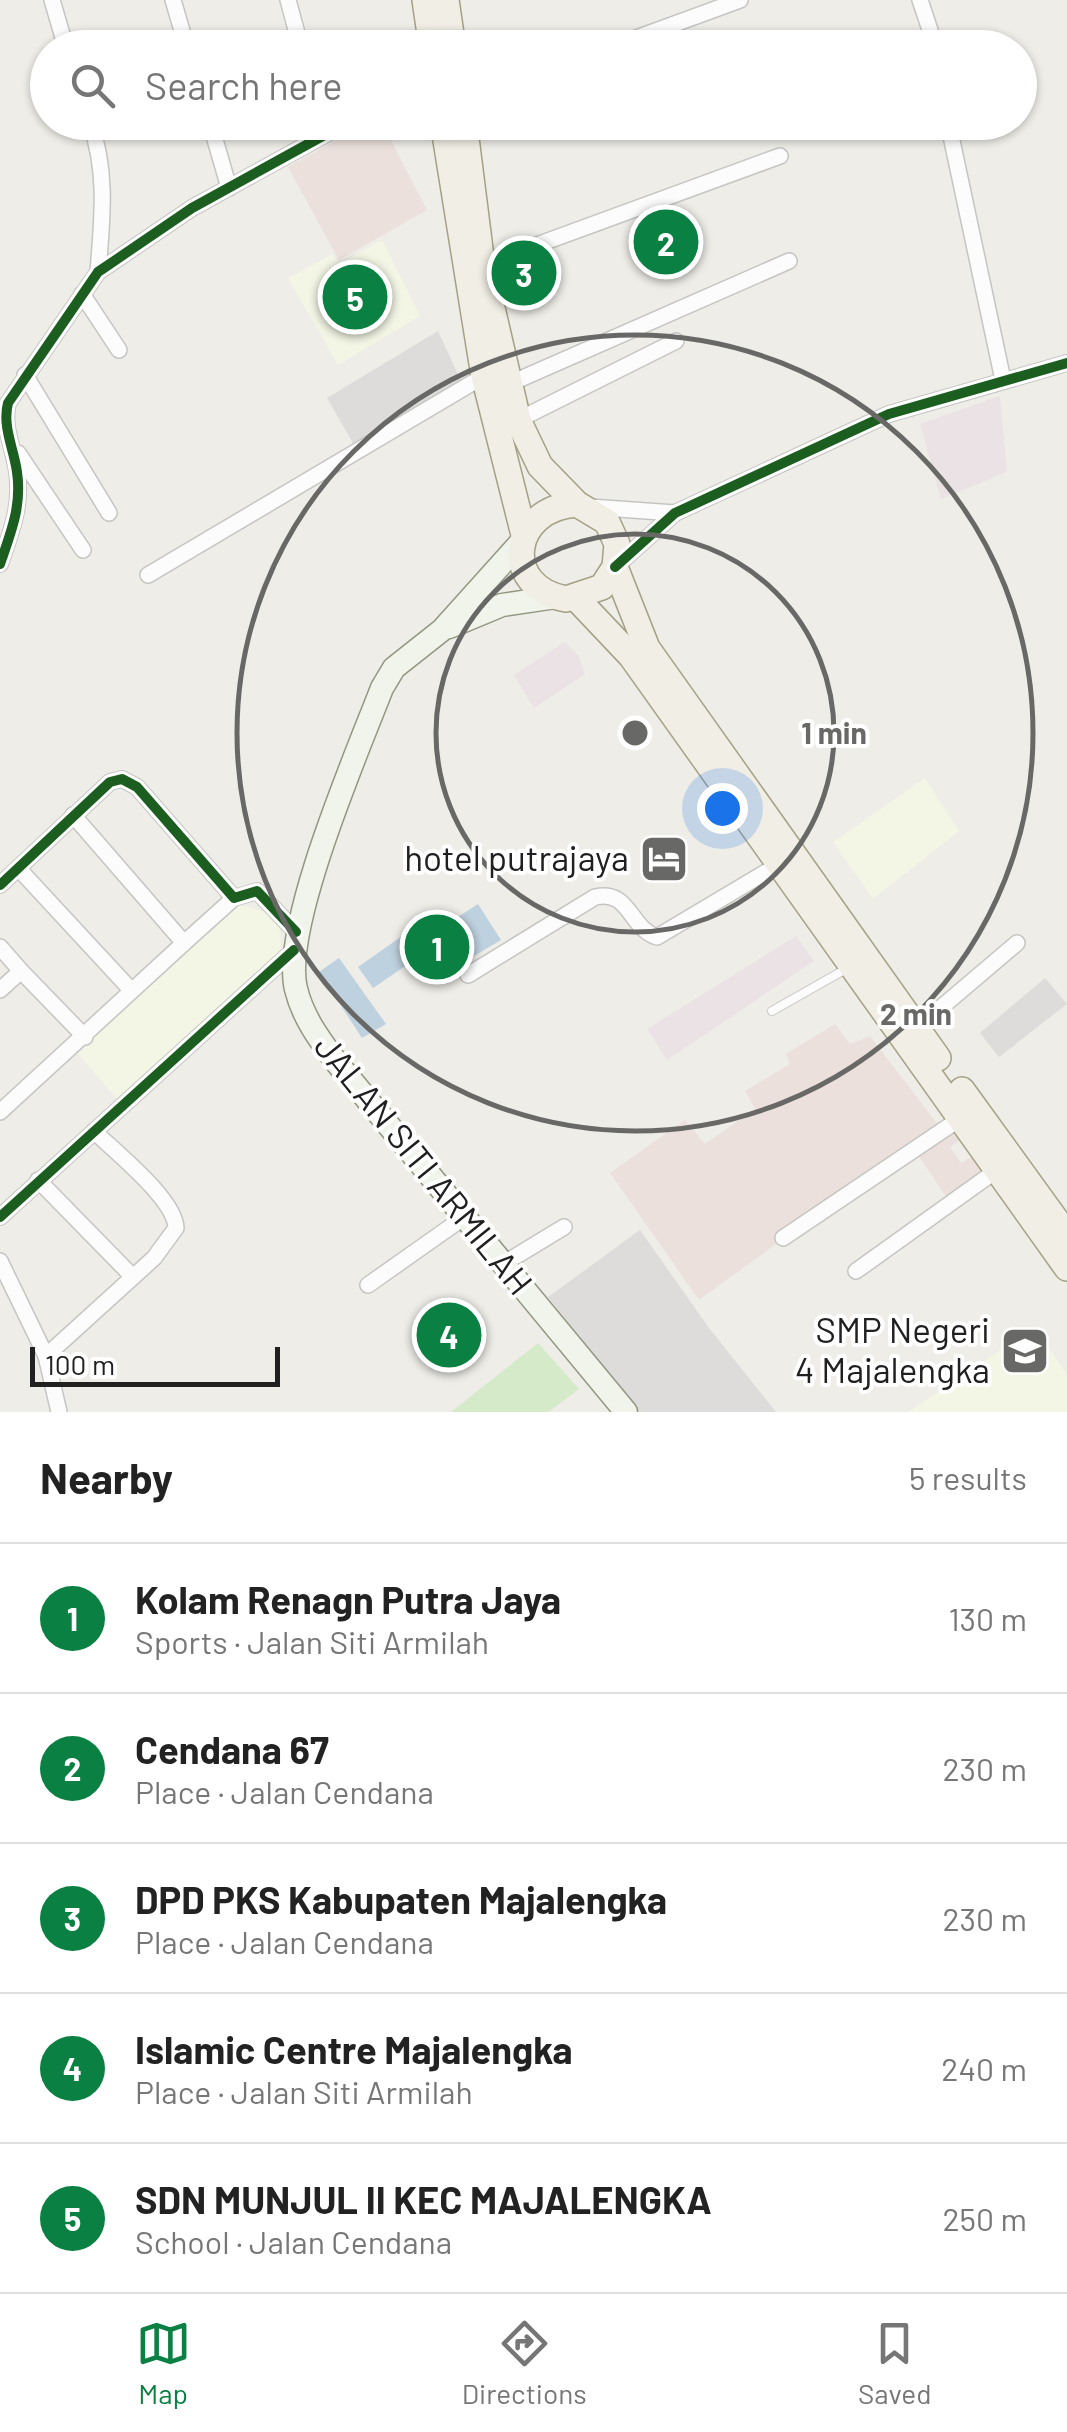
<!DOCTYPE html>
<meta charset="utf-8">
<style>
body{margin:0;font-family:Barlow,sans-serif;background:#f6f6f6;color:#222}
.scale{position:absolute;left:30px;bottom:25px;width:250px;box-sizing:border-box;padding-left:10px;border:5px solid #202020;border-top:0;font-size:28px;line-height:35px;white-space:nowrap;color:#202020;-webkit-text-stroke:8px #fff;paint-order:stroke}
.you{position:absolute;left:722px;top:808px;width:35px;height:35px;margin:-25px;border:8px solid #fff;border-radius:50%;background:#1a73e8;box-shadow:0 0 0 15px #1a73e833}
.badge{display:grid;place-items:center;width:65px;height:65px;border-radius:50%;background:#0b8043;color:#fff;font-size:32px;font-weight:700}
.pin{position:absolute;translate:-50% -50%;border:5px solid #fff;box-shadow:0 2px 10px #0006}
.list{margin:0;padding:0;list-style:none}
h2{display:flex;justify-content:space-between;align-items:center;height:130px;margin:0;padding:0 40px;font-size:42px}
h2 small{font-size:32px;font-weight:400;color:#767676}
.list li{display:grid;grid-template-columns:65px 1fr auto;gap:30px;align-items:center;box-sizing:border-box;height:150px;padding:0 40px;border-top:2px solid #e0e0e0}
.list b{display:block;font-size:38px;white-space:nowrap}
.list p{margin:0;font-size:32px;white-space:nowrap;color:#767676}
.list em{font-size:32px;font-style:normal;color:#767676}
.icon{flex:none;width:55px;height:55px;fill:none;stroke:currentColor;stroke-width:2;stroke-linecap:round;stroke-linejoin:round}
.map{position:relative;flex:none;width:1067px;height:1412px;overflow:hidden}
.search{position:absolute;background:#fff;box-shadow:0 2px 8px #0004;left:30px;right:30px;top:30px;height:110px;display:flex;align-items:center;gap:25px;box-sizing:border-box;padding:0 35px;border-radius:55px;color:#767676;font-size:38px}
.sheet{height:880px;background:#fff}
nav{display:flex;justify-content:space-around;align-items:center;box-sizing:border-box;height:140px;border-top:2px solid #e0e0e0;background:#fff;font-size:28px;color:#767676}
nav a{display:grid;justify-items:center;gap:5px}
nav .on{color:#0b8043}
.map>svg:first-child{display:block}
</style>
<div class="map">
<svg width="1067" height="1412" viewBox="0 0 1067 1412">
<rect width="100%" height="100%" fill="#eeede8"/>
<!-- residential -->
<g fill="#dddcda">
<path d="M438,331L461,381L354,445L327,398Z"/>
<path d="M1045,978L1067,1004L999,1057L980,1033Z"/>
<path d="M640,1230L709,1328L776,1412H639L548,1297Z"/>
</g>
<!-- commercial -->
<g fill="#ebe0db">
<path d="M367,123H382L427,210L339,260L288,167Z"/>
<path d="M835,1024L850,1044L870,1036L939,1126L699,1300L610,1173L685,1120L705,1144L755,1109L745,1091L790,1064L786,1054Z"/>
<path d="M952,1128L960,1140L950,1147L961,1163L972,1157L984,1172L947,1198L916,1152Z"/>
</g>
<!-- industrial -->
<g fill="#ebe2e5">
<path d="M1000,396L1007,472L941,499L920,424Z"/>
<path d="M565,642L578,655L585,674L534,708L514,675Z"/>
<path d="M796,936L814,961L667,1060L647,1029Z"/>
</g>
<!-- education -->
<g fill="#f3f6e5">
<path d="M382,240L420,316L338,365L288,278L333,254L339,264Z"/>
<path d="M925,778L959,831L873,899L833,842Z"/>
<path d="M236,904L278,915L281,950L118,1100L78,1054L134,995Z"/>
<path d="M1035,1327L1067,1375V1412H908Z"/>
</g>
<!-- grass -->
<path fill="#d4eac9" d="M538,1343L579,1389L548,1412H451Z"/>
<!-- water -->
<g fill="#bed1df">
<path d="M478,904L501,940L447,972L431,967L423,954L373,988L358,967L415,927L424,939Z"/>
<path d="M339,958L386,1024L362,1038L319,972Z"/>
</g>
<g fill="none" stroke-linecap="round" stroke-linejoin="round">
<!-- service casing -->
<g stroke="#c5c5c3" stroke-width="10">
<path id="service" d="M772,1011L846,969"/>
</g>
<!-- minor casing -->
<g stroke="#c5c5c3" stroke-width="18">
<g id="minor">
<path d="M52,0L66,48"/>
<path d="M173,0L187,48"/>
<path d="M288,0L301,48"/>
<path d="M920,0L936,48"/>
<path d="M609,48L740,0"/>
<path d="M90,122C108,173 102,219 98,272"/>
<path d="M210,122L229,188"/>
<path d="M948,122L1003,380"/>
<path d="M482,265L780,156"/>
<path d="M82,294L119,350"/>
<path d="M25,375L109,513"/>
<path d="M509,384L789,261"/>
<path d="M518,420L676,341"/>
<path d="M18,453L83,550"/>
<path d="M590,507L675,513"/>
<path d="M0,564C11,532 22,506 17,472C14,449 2,427 8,403L98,272L192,208L348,122"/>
<path d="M615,567L675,513L889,414L1067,363"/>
<path d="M148,575L484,376"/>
<path d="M73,815L184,943L234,898"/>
<path d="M18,868L131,990"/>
<path d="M0,885L110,782L122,779L137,787L234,898L257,891L296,932"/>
<path d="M0,947L21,971L0,990"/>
<path d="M21,971L85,1037"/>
<path d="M468,975L595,897C630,889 629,928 657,937L778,865"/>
<path d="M917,1028L1017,943"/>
<path d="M0,1112L184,943"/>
<path d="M38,1180L133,1277"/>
<path d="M0,1217L294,950"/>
<path d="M783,1238L961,1118"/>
<path d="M0,1261L46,1356L59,1412"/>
<path d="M503,1264L564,1227"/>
<path d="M856,1271L997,1170"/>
<path d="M368,1285L463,1218"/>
<path d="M46,1356L154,1258L176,1228C175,1199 115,1152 94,1131"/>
</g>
</g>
<!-- secondary casing -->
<g stroke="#919781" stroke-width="25">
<g id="secondary">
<path d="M523,540L442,630L394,668L382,688C357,753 281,928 296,989C303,1018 320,1040 337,1063L626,1412"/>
<path d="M449,627L502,605L556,597"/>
</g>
</g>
<!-- primary casing -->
<g stroke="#a4a186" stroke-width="28">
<g id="primary">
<path d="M425,0L432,48"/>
<path d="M446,0L453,48"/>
<path d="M443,122L484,376L524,535"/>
<path d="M464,122L482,265L518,420L540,466L577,504L607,522L617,544L615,567L602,587L566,599C500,587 510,508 577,504"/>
<path d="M615,567L647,648L938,1058"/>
<path d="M577,599L631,656L1067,1268"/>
<path d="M962,1090L1067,1235"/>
</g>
</g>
<!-- service -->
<use href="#service" stroke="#fcfcfc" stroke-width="8"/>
<!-- minor -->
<use href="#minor" stroke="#fcfcfc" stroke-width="15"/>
<!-- secondary -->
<use href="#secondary" stroke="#f1f4eb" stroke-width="22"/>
<!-- primary -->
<use href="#primary" stroke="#f1eee5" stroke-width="25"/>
<!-- cycleway casing -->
<g stroke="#fff" stroke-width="16">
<g id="cycleway">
<path d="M0,564C11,532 22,506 17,472C14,449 2,427 8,403L98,272L192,208L348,122"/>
<path d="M615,567L675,513L889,414L1067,363"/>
<path d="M0,885L110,782L122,779L137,787L234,898L257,891L296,932"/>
<path d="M0,1217L294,950"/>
</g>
</g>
<!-- cycleway -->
<use href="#cycleway" stroke="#1b5e20" stroke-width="10"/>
</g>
<!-- distance rings -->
<g fill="none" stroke="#686866" stroke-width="5">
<circle cx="635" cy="733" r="199"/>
<circle cx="635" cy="733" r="398"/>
</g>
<!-- icons -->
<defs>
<g id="hotel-square" transform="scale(2.5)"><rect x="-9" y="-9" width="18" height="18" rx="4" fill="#686866" stroke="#fff"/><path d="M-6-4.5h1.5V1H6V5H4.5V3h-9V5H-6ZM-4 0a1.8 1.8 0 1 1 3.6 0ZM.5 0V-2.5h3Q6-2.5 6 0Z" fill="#fff"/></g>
<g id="school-square" transform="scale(2.5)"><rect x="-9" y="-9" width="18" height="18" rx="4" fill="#686866" stroke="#fff"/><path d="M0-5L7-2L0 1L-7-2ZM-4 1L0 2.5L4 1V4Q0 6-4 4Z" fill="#fff"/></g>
</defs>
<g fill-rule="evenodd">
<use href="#hotel-square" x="664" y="859"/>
<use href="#school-square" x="1025" y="1351"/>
</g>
<g text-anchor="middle" stroke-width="8" stroke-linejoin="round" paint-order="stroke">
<!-- poi labels -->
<g font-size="35" fill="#202020" stroke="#fff" text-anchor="end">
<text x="629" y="871">hotel putrajaya</text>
<text x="990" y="1343">SMP Negeri<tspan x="990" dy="40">4 Majalengka</tspan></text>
</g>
<!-- street labels -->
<g font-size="35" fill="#202020" stroke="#fff">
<text transform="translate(423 1165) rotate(51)" y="12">JALAN SITI ARMILAH</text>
</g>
</g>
<circle cx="635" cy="733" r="15" fill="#686866" stroke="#fff" stroke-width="5"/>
<g font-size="30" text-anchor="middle" font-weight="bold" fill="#686866" stroke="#fff" stroke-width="8" stroke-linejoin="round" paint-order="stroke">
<text x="834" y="744">1 min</text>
<text x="916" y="1025">2 min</text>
</g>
</svg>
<div class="scale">100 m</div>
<div class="you"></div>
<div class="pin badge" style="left:437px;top:947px">1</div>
<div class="pin badge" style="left:666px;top:242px">2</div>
<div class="pin badge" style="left:524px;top:273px">3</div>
<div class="pin badge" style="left:449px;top:1335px">4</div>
<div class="pin badge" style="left:355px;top:297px">5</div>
<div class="search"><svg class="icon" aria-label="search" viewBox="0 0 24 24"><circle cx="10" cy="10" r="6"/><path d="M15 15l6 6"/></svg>Search here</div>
</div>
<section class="sheet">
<h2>Nearby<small>5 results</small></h2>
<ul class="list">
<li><span class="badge">1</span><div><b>Kolam Renagn Putra Jaya</b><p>Sports · Jalan Siti Armilah</p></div><em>130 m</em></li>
<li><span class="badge">2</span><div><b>Cendana 67</b><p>Place · Jalan Cendana</p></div><em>230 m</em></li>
<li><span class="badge">3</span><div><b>DPD PKS Kabupaten Majalengka</b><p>Place · Jalan Cendana</p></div><em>230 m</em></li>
<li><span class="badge">4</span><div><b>Islamic Centre Majalengka</b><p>Place · Jalan Siti Armilah</p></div><em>240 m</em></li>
<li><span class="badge">5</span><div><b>SDN MUNJUL II KEC MAJALENGKA</b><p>School · Jalan Cendana</p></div><em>250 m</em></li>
</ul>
</section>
<nav>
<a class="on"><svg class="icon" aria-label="map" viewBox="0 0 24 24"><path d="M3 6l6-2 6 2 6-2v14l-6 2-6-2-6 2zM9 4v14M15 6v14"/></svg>Map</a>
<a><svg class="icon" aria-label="directions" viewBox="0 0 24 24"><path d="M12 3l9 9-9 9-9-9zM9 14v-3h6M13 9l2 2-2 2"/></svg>Directions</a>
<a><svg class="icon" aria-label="saved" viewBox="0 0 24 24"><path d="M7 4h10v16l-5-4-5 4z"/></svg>Saved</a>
</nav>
